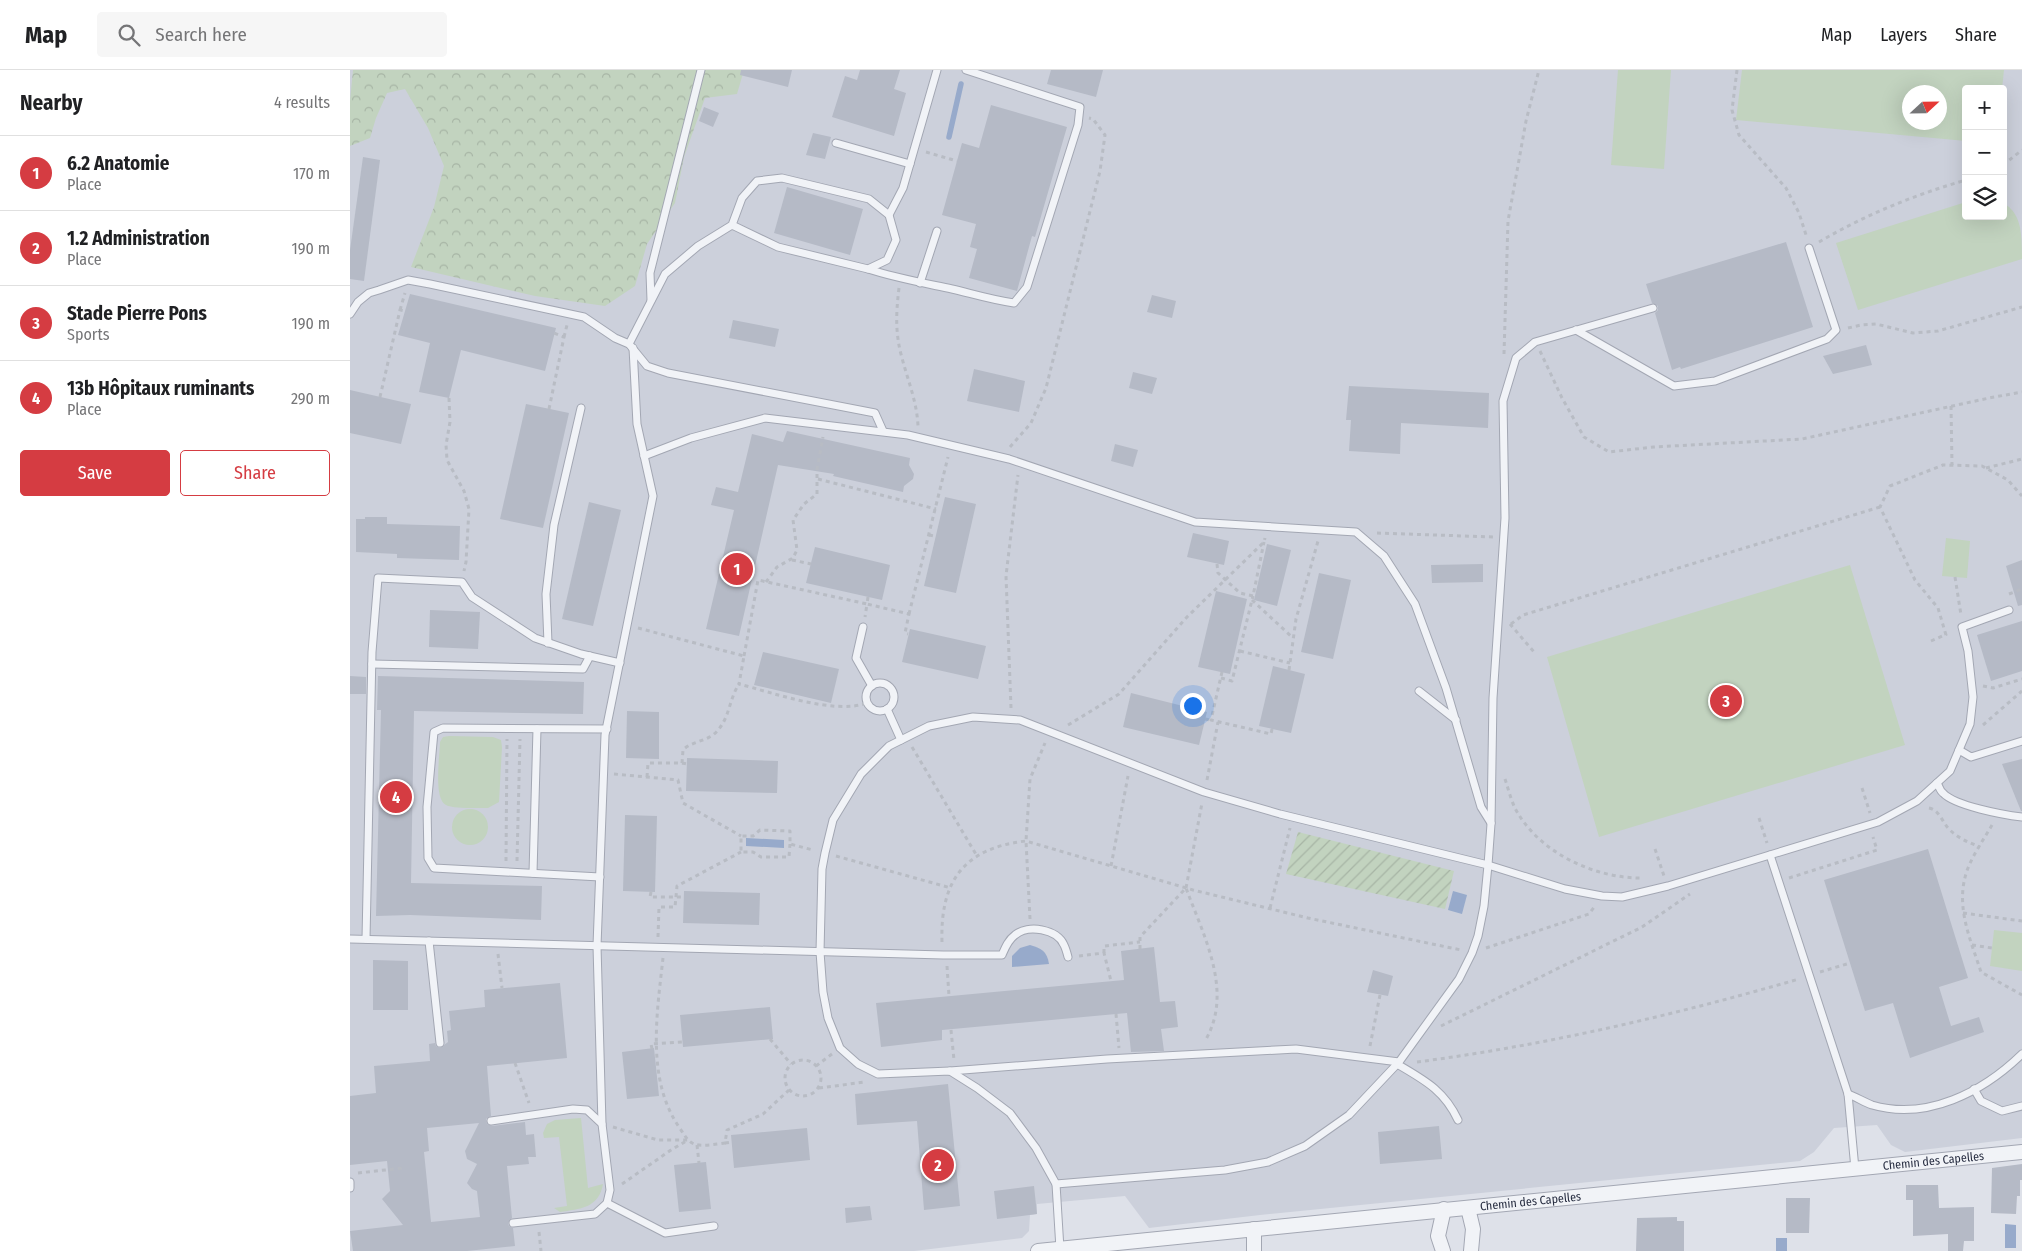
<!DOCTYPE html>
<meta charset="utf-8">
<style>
body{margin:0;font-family:"Fira Sans Condensed",sans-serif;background:#f6f6f6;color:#202124}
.controls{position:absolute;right:15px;top:15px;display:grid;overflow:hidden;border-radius:5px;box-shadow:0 5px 20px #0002}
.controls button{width:45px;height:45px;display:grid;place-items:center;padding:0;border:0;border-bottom:1px solid #e0e0e0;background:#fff;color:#202124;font:25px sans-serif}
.compass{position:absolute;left:1552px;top:15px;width:45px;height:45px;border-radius:50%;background:#fff;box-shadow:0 5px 20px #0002;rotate:68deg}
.you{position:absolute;left:842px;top:635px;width:18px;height:18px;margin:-12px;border:4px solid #fff;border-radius:50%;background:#1a73e8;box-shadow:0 0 0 8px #1a73e833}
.badge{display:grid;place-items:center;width:32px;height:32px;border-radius:50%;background:#d53c42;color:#fff;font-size:16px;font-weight:700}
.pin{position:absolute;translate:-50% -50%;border:2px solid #fff;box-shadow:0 1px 5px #0006}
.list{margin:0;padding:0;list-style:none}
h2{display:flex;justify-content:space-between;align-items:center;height:65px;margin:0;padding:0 20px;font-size:21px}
h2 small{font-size:16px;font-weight:400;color:#757577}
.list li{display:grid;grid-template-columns:32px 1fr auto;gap:15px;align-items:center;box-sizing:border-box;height:75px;padding:0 20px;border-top:1px solid #e0e0e0}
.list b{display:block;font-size:19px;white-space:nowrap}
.list p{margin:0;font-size:16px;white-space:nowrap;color:#757577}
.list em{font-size:16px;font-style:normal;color:#757577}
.actions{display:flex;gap:10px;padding:15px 20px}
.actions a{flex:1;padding:11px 0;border:1px solid #d53c42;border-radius:5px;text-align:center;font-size:18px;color:#d53c42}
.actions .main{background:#d53c42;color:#fff}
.icon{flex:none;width:28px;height:28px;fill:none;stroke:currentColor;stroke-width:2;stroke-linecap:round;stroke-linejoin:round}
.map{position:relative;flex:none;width:1672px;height:1181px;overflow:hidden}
header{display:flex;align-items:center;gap:30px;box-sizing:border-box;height:70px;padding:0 25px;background:#fff;border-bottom:1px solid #e0e0e0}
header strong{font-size:24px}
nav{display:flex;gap:28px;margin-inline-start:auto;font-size:18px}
.search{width:350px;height:45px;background:#f6f6f6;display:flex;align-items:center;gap:12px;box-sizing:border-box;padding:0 18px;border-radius:5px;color:#757577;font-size:19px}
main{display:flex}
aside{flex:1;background:#fff}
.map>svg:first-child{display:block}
</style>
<header>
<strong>Map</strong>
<div class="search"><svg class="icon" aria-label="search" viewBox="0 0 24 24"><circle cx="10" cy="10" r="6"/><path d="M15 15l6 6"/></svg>Search here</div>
<nav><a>Map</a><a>Layers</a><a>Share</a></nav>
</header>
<main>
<aside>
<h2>Nearby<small>4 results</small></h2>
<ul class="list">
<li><span class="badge">1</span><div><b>6.2 Anatomie</b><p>Place</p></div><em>170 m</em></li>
<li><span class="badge">2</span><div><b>1.2 Administration</b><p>Place</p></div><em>190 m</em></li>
<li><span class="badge">3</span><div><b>Stade Pierre Pons</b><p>Sports</p></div><em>190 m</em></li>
<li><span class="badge">4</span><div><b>13b Hôpitaux ruminants</b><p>Place</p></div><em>290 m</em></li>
</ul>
<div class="actions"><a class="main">Save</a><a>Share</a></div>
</aside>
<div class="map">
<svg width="1672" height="1181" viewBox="0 0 1672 1181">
<defs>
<pattern id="forest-crowns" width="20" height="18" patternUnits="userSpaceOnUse" patternTransform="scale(1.25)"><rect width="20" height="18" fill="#c2d3bf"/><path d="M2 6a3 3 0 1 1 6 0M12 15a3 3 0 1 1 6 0" fill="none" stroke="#a7b5a5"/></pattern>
<pattern id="garden-furrows" width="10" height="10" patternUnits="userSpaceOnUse" patternTransform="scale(1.25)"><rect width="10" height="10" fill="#c2d3bf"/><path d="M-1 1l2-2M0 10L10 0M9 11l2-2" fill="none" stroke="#a7b5a5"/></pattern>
</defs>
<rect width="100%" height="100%" fill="#dee1e9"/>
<!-- built -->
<path fill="#ccd0db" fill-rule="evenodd" d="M0,0H1672V1068L1555,1082L1541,1075L1527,1055L1484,1058L1464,1082L1450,1091L910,1145L799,1158L775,1126L687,1134V1144L680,1145L679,1161L672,1168L564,1181H0ZM1616,19H1653V146H1616ZM1560,22H1590V52H1560Z"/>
<!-- grass -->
<g fill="#c2d3bf" fill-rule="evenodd">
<path d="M1268,0H1321L1314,99L1261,95Z"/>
<path d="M1392,0H1654L1652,19H1616V71L1386,50ZM1560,22H1590V52H1560Z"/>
<path d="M1616,132V146H1653V133C1672,143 1672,165 1672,189L1508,240L1486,173Z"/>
<path d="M1596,468L1620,471L1617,508L1592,506Z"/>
<path d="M1500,495L1555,675L1249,767L1197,587Z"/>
<path d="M99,666L143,667L151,670L152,677L149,732L138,738C129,738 103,739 96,735C83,729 90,685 90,672L93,667Z"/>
<circle cx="120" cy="757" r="18"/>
<path d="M1644,860L1672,863V901L1640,896Z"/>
<path d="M231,1048L238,1118L253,1114C249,1138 230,1139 210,1142L204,1138L217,1136L209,1067L194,1068L193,1063L197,1054L205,1050Z"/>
</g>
<!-- forest -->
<path fill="url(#forest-crowns)" d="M3,0H394L387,24L355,28L334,87L325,133L297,174L285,216L255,236L185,226L61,197L84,137L94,96L78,58L55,19L37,23L26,48L20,68L0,76V31Z"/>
<!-- garden -->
<path fill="url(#garden-furrows)" d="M948,762L1104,801L1095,839L936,804Z"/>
<!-- water -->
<g fill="#97aacb">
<path d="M396,768L434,770V778L396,776Z"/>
<path d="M1103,821L1117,825L1112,844L1098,840Z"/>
<path d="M680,875C691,878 697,881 699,894L662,897V886L670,878Z"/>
<path d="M1655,1154L1666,1155V1178H1655Z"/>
<rect x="1426" y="1168" width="11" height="13"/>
</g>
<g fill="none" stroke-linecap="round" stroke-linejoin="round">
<!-- stream -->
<path stroke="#97aacb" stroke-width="5.5" d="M599,67L611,14"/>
</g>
<!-- building -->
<g fill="#b5bac6" fill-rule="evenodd">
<path d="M391,0H442L438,17L390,5Z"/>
<path d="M510,0H550L544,19L556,23L544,66L482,47L495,6L507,10Z"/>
<path d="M701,0H753L746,27L697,14Z"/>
<path d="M641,35L717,57L685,167L682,166L667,221L619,208L627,179L620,177L626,154L592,145L612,73L629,78Z"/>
<path d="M354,37L369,43L363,57L349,51Z"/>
<path d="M463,63L481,67L475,89L456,85Z"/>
<path d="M13,87L30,90L14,211L0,209V180Z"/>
<path d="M437,117L513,139L500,185L424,163Z"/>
<path d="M1436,172L1463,257L1331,299L1330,297L1322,300L1305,243L1308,240V236L1302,233L1296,214Z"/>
<path d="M60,224L206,258L195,301L111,280L99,328L69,322L80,273L48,265Z"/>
<path d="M802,225L826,231L822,248L797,242Z"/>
<path d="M383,250L429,259L425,277L379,268Z"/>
<path d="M1516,275L1522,295L1483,304L1473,286Z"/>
<path d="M624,299L675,311L669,342L617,331Z"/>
<path d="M783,302L807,308L802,324L779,318Z"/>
<path d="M999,316L1139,323L1138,358L1051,353L1050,384L999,381L1001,350H996Z"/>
<path d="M0,320L61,334L51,374L0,363Z"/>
<path d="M176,334L219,343L193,458L150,449Z"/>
<path d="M437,361L560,388L559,395L564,404L563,409L554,416L553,422L483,406L484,404L428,395L389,566L356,559L384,440L361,435L366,417L388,422L402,364L433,372Z"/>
<path d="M765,374L788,380L783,397L761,391Z"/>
<path d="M595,427L626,434L606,523L574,516Z"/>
<path d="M239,432L271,440L243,556L212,549Z"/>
<path d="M15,447H37V454L110,456L109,490L47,488V484L6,482V449H15Z"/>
<path d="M843,463L879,471L874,495L837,487Z"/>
<path d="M917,474L941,480L927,536L904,530Z"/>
<path d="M465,477L540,495L532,530L456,513Z"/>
<path d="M1672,490V535L1668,536L1656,496Z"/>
<path d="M1133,494V512L1082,513L1081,495Z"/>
<path d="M969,503L1001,510L983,589L951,582Z"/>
<path d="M866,521L897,529L880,604L848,597Z"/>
<path d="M80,540L130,542L128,579L79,577Z"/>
<path d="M1672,551V601L1641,611L1627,565Z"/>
<path d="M560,559L636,576L628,609L552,592Z"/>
<path d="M413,582L489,599L481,633L404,615Z"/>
<path d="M923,596L955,604L941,663L909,656Z"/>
<path d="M0,606L16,607V624H0Z"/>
<path d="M28,606L234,612L233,644L64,641L61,813L192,816L191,850L60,845L26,846L31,640H27Z"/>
<path d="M781,623L857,642L849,675L773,657Z"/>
<path d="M277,641L309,642V689L276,688Z"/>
<path d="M337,688L428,691L427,723L336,721Z"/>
<path d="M1672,689V741H1671L1652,694Z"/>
<path d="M275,745L307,746L305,822L273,821Z"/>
<path d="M1578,779L1618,908L1589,917L1601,956L1629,947L1634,962L1560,988L1543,933L1515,941L1474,810Z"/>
<path d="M334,821L410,823L409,855L333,853Z"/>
<path d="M804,877L810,932L825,931L828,957L811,959L814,981L781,982L777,943L592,960V970L531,977L526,933L774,910L771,881Z"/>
<path d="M23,890L58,891V940H23Z"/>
<path d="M1023,900L1043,906L1038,926L1017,922Z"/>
<path d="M210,913L217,988L137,996L141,1046L136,1049L137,1054L142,1056L175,1052L176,1065L184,1064L186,1087H178L179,1094L157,1096L162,1148L158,1153L159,1156L163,1158L165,1176L117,1181H3L0,1161L53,1155L32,1129L40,1121L37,1091L0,1095V1026L26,1023L24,996L80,991L79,974L85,973L86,976L90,978L98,972L97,961L101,960L99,941L135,937L134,920ZM129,1053L115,1081L117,1089L127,1094L117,1113L122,1119L127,1121L130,1147L81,1152L74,1082L79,1081L77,1058Z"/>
<path d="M420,937L423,969L333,977L330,945Z"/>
<path d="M304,978L309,1026L277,1029L272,982Z"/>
<path d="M598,1014L610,1136L574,1140L567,1051L507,1055L505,1024Z"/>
<path d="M1089,1056L1092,1089L1030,1094L1028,1062Z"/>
<path d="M457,1058L460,1090L384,1098L381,1065Z"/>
<path d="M356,1092L361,1139L329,1142L324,1095Z"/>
<path d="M1672,1094V1110H1670V1126H1667L1666,1144L1641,1143L1642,1098Z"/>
<path d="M1556,1115H1588L1589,1138L1624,1137V1171H1614L1613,1181H1598V1164L1563,1166V1130H1556Z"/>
<path d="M684,1116L687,1144L647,1149L644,1121Z"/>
<path d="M1436,1128H1460L1459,1163H1436Z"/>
<path d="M520,1136L522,1150L496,1153L495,1138Z"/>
<path d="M1327,1147V1151H1334V1181H1286L1287,1148Z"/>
</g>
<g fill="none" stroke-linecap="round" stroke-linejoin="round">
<!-- service casing -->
<g stroke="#a3a7b3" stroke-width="9">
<g id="service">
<path d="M486,73L560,94"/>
<path d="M539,145L553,118L587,0"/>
<path d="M518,199C546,208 574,213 602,219C623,224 642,230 664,233L677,217L728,55L730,37L616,0"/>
<path d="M570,213L587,161"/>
<path d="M301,230L300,203L351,0"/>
<path d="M0,244L8,232L19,223L29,220L58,210L80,214L234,247L265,268L279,274L297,296L318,303L525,343L533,361"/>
<path d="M1226,260L1324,316L1365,311L1477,269L1486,260L1459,178"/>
<path d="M279,274L315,204L348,176L382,155L428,177L518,199L537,190L546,170L539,145L519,129L432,108L407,111L392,128L382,155"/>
<path d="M294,386L341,368L415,348L558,365L659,389L845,452L1006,462L1034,486L1065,534L1096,618L1131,737L1141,753"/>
<path d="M513,557L506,588L522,616"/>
<path d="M198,573L196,524L204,455L231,338"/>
<path d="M22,594L233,599L240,586"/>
<circle cx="530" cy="627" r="14"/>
<path d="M1069,621L1106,650"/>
<path d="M537,639L551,670"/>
<path d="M1609,680L1621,687L1672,671"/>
<path d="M1587,713C1589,716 1590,721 1593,723C1605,736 1654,745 1672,747"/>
<path d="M1420,785L1498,1024L1505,1099"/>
<path d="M183,803L187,659"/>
<path d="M250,807L84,798L78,788L77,737L84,662L93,658L257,659"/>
<path d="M0,869L593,885H652C655,878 658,870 665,865C678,854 707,859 714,875C716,879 717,883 718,887"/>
<path d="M16,869L22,582L28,508L112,512L122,527L185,568L231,584L270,593"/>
<path d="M79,871L90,973"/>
<path d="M600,1001L757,989L946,979L1049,992L1047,994C1074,1010 1094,1020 1108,1050"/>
<path d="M1624,1019L1631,1031L1652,1041L1672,1036"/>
<path d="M1498,1024C1506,1027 1514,1032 1522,1035C1577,1051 1633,1022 1672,984"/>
<path d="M141,1051L223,1039L237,1040L252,1054L260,1120L257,1133L245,1144L163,1153"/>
<path d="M252,1054L247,876L255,665L303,426L287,354L283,278"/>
<path d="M0,1112V1118"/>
<path d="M706,1114L875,1100L918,1092L955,1076L999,1045L1049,992L1109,909L1122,883L1128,866L1134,836L1138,795L1141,754L1143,628L1155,448L1153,331L1166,288L1185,272L1303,238"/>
<path d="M257,1133L315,1163L364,1156"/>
<path d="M710,1179L706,1114L686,1078L660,1043L627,1018L600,1001L528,1004L508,994L490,978L478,948L473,922L470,882L472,799L475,783L483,750L511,704L539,676L579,656L623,647L670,650L854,722L930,744L1138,795L1215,819L1252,826L1272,827L1318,816L1528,752L1567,731L1600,701L1620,654L1623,627L1618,581L1612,557L1659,540"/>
</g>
</g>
<!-- minor casing -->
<g stroke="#a3a7b3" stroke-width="16">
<g id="minor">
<path d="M1118,1138L1123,1159L1121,1181"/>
<path id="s1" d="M688,1181L1672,1082"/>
<path d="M904,1181V1159"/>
<path d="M1093,1181L1088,1166L1094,1139"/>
</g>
</g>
<!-- path -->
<g stroke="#b8bcc4" stroke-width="3" stroke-dasharray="4 4" stroke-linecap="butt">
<path d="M1387,0L1382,40L1389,65L1436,118L1449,143L1457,168"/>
<path d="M576,82L607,91"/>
<path d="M1653,95L1672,80"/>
<path d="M1469,172C1515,145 1564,125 1616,110"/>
<path d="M549,218C546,243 545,263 552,288C558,311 567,332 568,356"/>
<path d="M50,240L55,223"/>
<path d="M1498,258L1511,255L1526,254L1563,263L1588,261L1672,237"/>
<path d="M214,267L217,255"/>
<path d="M1190,281L1212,328L1234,367L1259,382L1304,377L1452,369L1639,328L1672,322"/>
<path d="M1154,284L1158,151L1176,51L1189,0"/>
<path d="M30,327L50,240L55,241"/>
<path d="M99,328L100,352L96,375L97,390L114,421L119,439L116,492L114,501"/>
<path d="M1601,336L1602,395"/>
<path d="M199,339L214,267L204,263"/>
<path d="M660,377L681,353L696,318L750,101L755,65L743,49L739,48"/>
<path d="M1636,398L1672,389"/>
<path d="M468,409L586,439"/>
<path d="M1027,463L1143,467"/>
<path d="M579,465L585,466"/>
<path d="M442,490L461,494"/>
<path d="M867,494L868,503L890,523L903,526L914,472"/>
<path d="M1605,507L1611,545"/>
<path d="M416,512L427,497L443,488L447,480L443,450L454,434L467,424V399L473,367"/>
<path d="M1659,524L1672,519"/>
<path d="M518,527L517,534L559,544L555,563L558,564"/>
<path d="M902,530L943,568"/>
<path d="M559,544L598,387"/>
<path d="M1160,554L1184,582"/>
<path d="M1161,554L1173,545L1530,437"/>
<path d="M288,558L394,586L389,614C424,623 484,645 517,633"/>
<path d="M1596,565L1588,538L1565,510L1530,437L1540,416L1593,395L1632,396L1658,410L1672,426"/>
<path d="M1581,571L1597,564"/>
<path d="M890,581L940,593"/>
<path d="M394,586L408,510L517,534L515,547"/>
<path d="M939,600L946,549L968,471"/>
<path d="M872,602L861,650L921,664L922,659"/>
<path d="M871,608L882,611L903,526"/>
<path d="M1633,616L1643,618L1672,609"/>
<path d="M661,638L656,506L668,405"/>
<path d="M855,649L861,650"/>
<path d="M718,655L769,624L837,547L914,472L915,468"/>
<path d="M1633,655L1672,621"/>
<path d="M562,677L627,786"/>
<path d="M332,693L337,694"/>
<path d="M264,704L328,710L333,733L391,766"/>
<path d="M297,707L298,693H332L333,680L335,678C343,672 354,671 363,665C380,651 378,631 389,614"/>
<path d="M1155,709C1159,721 1162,735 1169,745C1194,785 1246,808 1291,808"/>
<path d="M857,710L868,652"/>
<path d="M1512,718L1520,743"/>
<path d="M1579,738C1589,740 1592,751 1598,758C1607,768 1618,772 1630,777"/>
<path d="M1409,748L1417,773"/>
<path d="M1642,755C1634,769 1624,783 1618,798C1604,834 1620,868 1631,902L1672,925"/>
<path d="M440,774L439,787H411L403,782H391V766H403L410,760L440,761V774L463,780"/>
<path d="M1305,779L1314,806"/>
<path d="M486,786L601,818"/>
<path d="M156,791L157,669"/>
<path d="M167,791L170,669"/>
<path d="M761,796L778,706"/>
<path d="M1439,808L1527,780L1523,767"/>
<path d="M836,818L852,733"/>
<path d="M301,822L300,827H334"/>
<path d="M920,838L940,758"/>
<path d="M1613,843L1672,851"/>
<path d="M680,849L676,771L680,709L695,673"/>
<path d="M308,867L309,837H325L327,816L391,782"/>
<path d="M592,872C590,811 614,778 676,771L843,820L958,848L1111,880"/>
<path d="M1622,875L1642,878"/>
<path d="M1136,878L1239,844L1245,836"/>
<path d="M790,879V867L836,818C854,867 884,922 855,971"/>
<path d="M754,883V876L790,872"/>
<path d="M148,884L152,918"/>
<path d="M729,886L754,883L761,911"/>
<path d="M313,888C307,943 296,1009 329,1057C334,1064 337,1071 344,1074C352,1077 366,1074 375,1073L377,1060L413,1044L439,1020"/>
<path d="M597,896L599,926"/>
<path d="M1470,902L1500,893"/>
<path d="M766,944L769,978"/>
<path d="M1091,956L1292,857L1340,824"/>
<path d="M601,960L604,990"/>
<path d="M420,969L441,994"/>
<path d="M1020,976L1030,925"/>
<path d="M302,979L301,974L333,972"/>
<circle cx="453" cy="1008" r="18"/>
<path d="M1067,992C1197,975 1324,945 1449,909"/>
<path d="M165,993L179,1033"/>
<path d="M466,996L482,984"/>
<path d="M469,1018L515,1012"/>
<path d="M263,1057L308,1070H338"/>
<path d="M375,1073L382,1072"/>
<path d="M347,1075L349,1093"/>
<path d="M8,1103L53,1098"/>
<path d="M272,1114L321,1080L338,1070"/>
<path d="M189,1162L191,1181"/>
</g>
<!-- service -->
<use href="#service" stroke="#f1f3f7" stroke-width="7"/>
<!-- minor -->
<use href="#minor" stroke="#f1f3f7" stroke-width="14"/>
</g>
<g text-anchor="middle" stroke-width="4" stroke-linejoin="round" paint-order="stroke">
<!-- street labels -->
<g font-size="12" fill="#272d41" stroke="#eef1f6">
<text dy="4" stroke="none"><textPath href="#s1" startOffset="900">Chemin des Capelles</textPath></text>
<text dy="4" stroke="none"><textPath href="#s1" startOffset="495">Chemin des Capelles</textPath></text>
</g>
</g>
</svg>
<div class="controls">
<button>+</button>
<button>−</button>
<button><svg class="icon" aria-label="layers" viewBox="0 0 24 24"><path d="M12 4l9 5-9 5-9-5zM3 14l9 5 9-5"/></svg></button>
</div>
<svg class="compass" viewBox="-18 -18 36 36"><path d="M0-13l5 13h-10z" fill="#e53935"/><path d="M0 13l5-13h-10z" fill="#757577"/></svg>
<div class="you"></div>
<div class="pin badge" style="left:387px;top:499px">1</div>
<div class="pin badge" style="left:588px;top:1095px">2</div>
<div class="pin badge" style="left:1376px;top:631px">3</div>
<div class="pin badge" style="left:46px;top:727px">4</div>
</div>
</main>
